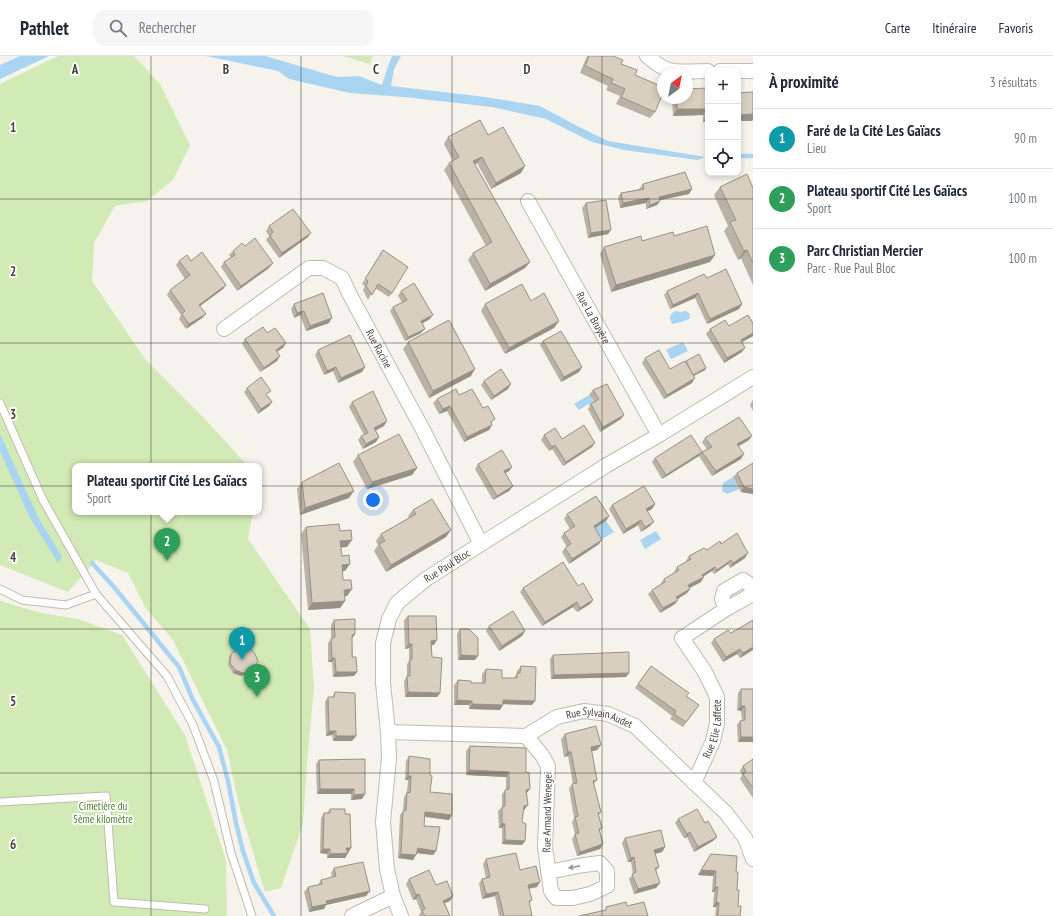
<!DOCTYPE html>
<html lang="fr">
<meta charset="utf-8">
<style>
body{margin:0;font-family:"PT Sans Narrow",sans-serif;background:#f6f6f7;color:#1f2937}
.controls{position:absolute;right:12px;top:12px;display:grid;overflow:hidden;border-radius:8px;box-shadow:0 2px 6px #0003}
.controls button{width:36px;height:36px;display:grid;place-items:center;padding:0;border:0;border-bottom:1px solid #e0e1e3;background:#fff;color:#1f2937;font:20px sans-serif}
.compass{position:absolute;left:657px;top:12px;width:36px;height:36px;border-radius:50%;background:#fff;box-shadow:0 2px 6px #0003;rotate:32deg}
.you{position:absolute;left:373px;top:444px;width:14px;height:14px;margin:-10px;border:3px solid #fff;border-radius:50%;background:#1a73e8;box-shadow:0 0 0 6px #1a73e833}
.badge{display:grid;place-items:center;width:26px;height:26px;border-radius:50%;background:#fc3f1d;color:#fff;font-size:13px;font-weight:700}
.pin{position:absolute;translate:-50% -33px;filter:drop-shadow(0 1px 2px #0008)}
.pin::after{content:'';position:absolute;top:21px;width:14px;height:12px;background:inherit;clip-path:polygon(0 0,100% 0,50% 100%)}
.popup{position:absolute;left:72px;top:407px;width:190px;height:52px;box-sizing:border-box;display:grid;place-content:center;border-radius:8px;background:#fff;filter:drop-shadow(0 1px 3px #0005);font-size:13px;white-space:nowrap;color:#747a83}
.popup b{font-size:15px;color:#1f2937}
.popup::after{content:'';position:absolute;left:50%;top:100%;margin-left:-8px;border:8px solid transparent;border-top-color:#fff}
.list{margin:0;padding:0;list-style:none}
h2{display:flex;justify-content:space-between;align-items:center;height:52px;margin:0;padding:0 16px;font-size:17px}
h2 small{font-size:13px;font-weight:400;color:#747a83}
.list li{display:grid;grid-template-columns:26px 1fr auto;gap:12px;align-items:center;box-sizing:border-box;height:60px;padding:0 16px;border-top:1px solid #e0e1e3}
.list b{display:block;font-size:15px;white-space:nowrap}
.list p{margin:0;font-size:13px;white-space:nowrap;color:#747a83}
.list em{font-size:13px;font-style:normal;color:#747a83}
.icon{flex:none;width:22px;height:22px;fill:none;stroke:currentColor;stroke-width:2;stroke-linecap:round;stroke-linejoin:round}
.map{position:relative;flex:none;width:753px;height:860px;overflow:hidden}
header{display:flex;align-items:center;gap:24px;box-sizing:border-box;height:56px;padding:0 20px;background:#fff;border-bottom:1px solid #e0e1e3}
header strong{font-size:19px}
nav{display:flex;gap:22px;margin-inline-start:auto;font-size:14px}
.search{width:280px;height:36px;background:#f6f6f7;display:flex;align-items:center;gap:10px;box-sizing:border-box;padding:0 14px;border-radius:12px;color:#747a83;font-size:15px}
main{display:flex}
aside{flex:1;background:#fff}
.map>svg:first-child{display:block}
</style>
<header>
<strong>Pathlet</strong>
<div class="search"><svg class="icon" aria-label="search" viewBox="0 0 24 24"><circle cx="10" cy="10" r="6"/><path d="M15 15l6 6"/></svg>Rechercher</div>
<nav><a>Carte</a><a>Itinéraire</a><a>Favoris</a></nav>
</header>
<main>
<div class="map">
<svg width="753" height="860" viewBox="0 0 753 860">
<rect width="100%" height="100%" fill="#f6f3ec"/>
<!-- green -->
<g fill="#d2eab5">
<path d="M58,0H134L160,28L190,89L173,124L147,145L115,150L94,187L92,225L145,303L203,361L248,410H75V456H253L248,483L310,573L314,631L307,707L303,768L281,832L265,836L240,753L227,694L173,584L145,551L128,517L96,504L68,536L0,509V28Z"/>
<path d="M343,0H373L370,8Z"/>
<path d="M0,545L41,557L78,563L122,579L185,679L226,804L227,860H0Z"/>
</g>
<!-- water -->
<g fill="#a9d4f2">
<path d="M20,0H49L0,23V9Z"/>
<path d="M206,0H265L337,21L359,20L382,29L387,13L392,0H401L394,13L391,30L485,41L540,50L575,69L608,85L705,101L698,104L624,94L592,86L546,63L492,51L404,41L350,37L289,23L278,15Z"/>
<path d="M675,255L681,256L686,255L690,258L689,263L681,266L672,268L670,262L671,258Z"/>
<path d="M683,286L688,295L671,303L666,294Z"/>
<path d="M589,339L596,348L591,351L588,348L579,354L574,348Z"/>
<path d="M0,378L38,461L62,501L58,507L29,460L0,395Z"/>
<path d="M733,421L739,433L728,438L722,435L723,427Z"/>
<path d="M606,465L614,476L597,486L590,475Z"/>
<path d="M656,475L661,483L645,493L640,484Z"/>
</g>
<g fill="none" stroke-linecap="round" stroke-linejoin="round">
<!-- stream -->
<g stroke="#a9d4f2" stroke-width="4.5">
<path d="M738,100H753"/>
<path d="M92,507L114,531L179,611L193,644L219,691L228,725L236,767L243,795L254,827L274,860"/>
</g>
<!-- service casing -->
<g stroke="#c2bbae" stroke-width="9">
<g id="service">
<path d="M0,347L43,444L96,538L167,620L193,669L214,725L231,797L252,860"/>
<path d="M0,533L22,544L66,549L96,538"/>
<path d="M0,746L106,740L114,846L205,853"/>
</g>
</g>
<!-- minor casing -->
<g stroke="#c2bbae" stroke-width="16">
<g id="minor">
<path d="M647,0C653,5 661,12 669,14C681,17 696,15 708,15"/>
<path d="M720,15H753"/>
<path id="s1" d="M528,145L659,379"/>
<path id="s2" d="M224,273L309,212H323L342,222L350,239L423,374L481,488"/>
<path id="s3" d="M388,676L526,680L557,661L584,655L608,658L635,670L726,757L745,782L753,803"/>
<path d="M526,680L542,699L548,710L545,791L551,835L556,842H573L590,838L607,830V815L600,807L584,809L548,816"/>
<path id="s4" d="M694,727L713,685L717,667V641L705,616L682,582L726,553L751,539L752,530L743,524L724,535L722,543L726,553"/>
<path d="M352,860L393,840"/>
<path id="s5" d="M401,860L393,840L387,813L383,766L389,702L388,676L383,627V587L389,563L397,547L426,523L481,488L607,409L659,379L753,321"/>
</g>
</g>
<!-- service -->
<use href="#service" stroke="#fff" stroke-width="7"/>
<!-- minor -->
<use href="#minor" stroke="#fff" stroke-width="14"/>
</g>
<!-- wall -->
<g fill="#bab2a6">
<path d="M587,0H613L635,19L655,56L650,62L616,48L620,40L606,34L608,30L580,17Z"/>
<path d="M708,32V66H703V59L673,60L672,42H687Z"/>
<path d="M488,79L521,117L491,133L477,107L475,109L530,206L525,212L485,235L468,204L473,197L486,190L444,114L449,107L453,105L444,88L448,81Z"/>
<path d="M643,128L689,138L660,144L657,149L646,153V147L620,152L618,141L621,137L640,133H639Z"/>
<path d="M720,131L753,132V229L741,202L738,204L724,175L728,170L714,139Z"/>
<path d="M586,147L608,178L588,182L582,152Z"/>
<path d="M269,170L308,181L279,202L266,184L269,180L266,175Z"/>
<path d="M674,180L710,206L611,236L600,198L604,191Z"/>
<path d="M245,190L269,212L237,235L221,211L224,206L231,202L229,199L233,195Z"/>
<path d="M383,194L392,237L389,241L375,232L368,244L363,234L365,230L362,228Z"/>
<path d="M179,205H191L226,229L223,233L200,250L206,258L202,262L186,273L179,263L181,259L167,239L170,234L185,223L176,209Z"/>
<path d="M707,222L742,248L739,253L707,268L695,242L670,253L664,239L667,235Z"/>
<path d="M401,235L430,263L422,267L421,277L405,285L390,255L393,251L402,246L398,240Z"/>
<path d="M531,245L559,265L554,272L505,298L481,255L485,248Z"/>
<path d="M294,248L329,267L306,275L300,259L294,262L291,253Z"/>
<path d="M753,267V280L742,286V296L724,307L706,278L710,273Z"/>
<path d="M267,277L283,292L277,296V305L260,316L242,288L245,283Z"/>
<path d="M543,285L582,311L579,316L561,326L540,289Z"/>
<path d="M408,286L471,320L429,342L403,293Z"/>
<path d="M318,294L365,311L362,316L338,327L333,315L324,319L315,299Z"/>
<path d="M645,302L670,313L685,306L706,312L705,314L694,320L692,327L664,343L642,307Z"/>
<path d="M484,325L508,333L491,344L481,329Z"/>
<path d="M247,332L268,340L272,346L269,350L258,358L244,336Z"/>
<path d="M593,334L621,363L600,376L588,353L591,348L595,346L589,339Z"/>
<path d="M459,339L492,368V369L489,374L464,386L447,355L439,358L433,347L437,343Z"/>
<path d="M753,344V355L750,349Z"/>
<path d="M352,346L384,370L376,374L379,381L376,386L363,393L358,384L361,380L364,379L349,351Z"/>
<path d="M544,379L592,391L563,410L552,393L549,395L541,384Z"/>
<path d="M705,382L749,384L738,390L741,403L712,420L699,400L702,396L707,393L702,386Z"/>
<path d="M702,396L699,400L662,423L652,406L655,402Z"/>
<path d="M358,399L417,412L412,419L367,433L353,406Z"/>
<path d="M478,408L512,411L509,415L505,417L513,430L509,435L493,444L475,413Z"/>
<path d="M737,417L753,438L741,436L733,421Z"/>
<path d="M302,426L349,442L300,459L297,433Z"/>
<path d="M655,448L652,453L647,455L650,470L641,476L638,469L623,478L609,453L612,449Z"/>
<path d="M413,454L446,481L386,516L374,495L378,489L376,485L381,478L409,462L408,460Z"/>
<path d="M567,458L609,460L606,465L595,472L599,488L569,508L562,496L565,492L567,491L561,481L564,477L570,473L564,463Z"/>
<path d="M306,471L340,475L347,491H341L342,500L345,515H342L343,524L347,540H344L345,545L340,552L308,554L301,478Z"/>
<path d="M721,488L745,502L730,512L728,508L714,518L712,515L703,521L701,526L690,532V533L687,537L677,543L675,548L660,557L648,538L652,534L661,528V527L664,523L674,517V516L677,511L686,506V505L689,500L707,494Z"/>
<path d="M523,532L593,544L590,548L577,556L573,551L542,570L520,536Z"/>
<path d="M408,560L434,589H432V601L440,637L437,641H405L404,625L407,620V608L409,605V592L405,593L404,564Z"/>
<path d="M334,564L352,583L354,620L333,621L332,606H328V587L331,583V569Z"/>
<path d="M489,570L525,575L522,580L499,595L486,575Z"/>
<path d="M460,573L475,604H458L457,578Z"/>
<path d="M731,577L753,594L740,602L737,598L723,606L711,587L714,583Z"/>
<path d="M231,598L251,616L241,620L233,617L228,609L229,600Z"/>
<path d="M553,599L629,617L626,621L551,623L550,603Z"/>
<path d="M521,610L532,649L503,648L500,654L469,653V649H454V629L458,624L471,627H482V618L486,613L502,622H514L517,617V615Z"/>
<path d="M651,610L686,640L699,649L683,671L670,663L672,660L635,632Z"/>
<path d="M741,633H753V686H738L737,669L740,665H742L741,655L737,654L738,637Z"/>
<path d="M335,636L352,685H333L332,679L326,680L325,646L328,641H332Z"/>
<path d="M565,678L601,689L597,694L591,695L597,724L594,728L601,756L598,760L602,772L600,775L603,788L600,793L577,800L572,783L575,778L572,766L574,762L569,732L573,728L568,700L564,701L561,683Z"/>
<path d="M470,690L526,692V738L528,749L524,754H523L522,766L525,785L522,789L502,788V772H499L498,755L502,751V738L506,734V721L466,719V695Z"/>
<path d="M409,700L430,719V736L452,759L449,764L424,761V770L436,795L433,799L417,797L416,799L413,804L398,802L400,759L403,755L404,741L407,736L408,724H405L406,705Z"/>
<path d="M365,703L362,743L351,744V738H317L316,708L319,704Z"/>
<path d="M753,703V742L740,723L742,719L740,715L743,710Z"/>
<path d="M330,753L345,758L348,797L345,802H327V798L320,797L321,762L324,757H327Z"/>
<path d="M678,763L705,767L713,785L694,796L687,781L684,782L675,767Z"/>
<path d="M625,782L665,791L662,796L655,798L659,811L656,815V832L634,838L629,823L633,818L631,806H628L622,787Z"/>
<path d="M711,798L736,816L738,850L740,860H715L716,851H713L714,836H712L713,820L698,819Z"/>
<path d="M486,803L520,814L537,831L529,833L532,844L529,847L532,860H499L495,840L482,843L479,827L482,823L486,822L483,808Z"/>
<path d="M334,812L370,835L366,840L326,849L324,853L309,856L304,836L308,831L318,829L321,824L332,821L331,817Z"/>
<path d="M409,823L436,829L450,845L445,847L450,860H419V859L421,856L416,843L413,844L406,828Z"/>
</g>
<!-- shaded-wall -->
<g fill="#979187">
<path d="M677,53H707L703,59L673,60Z"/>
<path d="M753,58V64L752,65H738V59Z"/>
<path d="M707,59H708V66H703Z"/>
<path d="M482,101L477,107L468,112L473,105Z"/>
<path d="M525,110L521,117L491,133L496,127Z"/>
<path d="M692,133L689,138L655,145L659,141Z"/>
<path d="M649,142L646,147L620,152L623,147Z"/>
<path d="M660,145L657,149L646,153L650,149Z"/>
<path d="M611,174L608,178L588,182L591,177Z"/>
<path d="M311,177L308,181L279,202L282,197Z"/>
<path d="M747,194L741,202L738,204L744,195Z"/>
<path d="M715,199L710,206L611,236L616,229Z"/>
<path d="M530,206L525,212L485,235L490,228Z"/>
<path d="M273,207L269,212L237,235L241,230Z"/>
<path d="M226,229L223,233L196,253L199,249Z"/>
<path d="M698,237L695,242L670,253L673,249Z"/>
<path d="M742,248L739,253L707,268L710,263Z"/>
<path d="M304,255L300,259L294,262L297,257Z"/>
<path d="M206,258L202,262L186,273L189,268Z"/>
<path d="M433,259L430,263L418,270L421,265Z"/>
<path d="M332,262L329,267L306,275L310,270Z"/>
<path d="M559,265L554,272L505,298L509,292Z"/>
<path d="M425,273L421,277L405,285L408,281Z"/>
<path d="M753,277V280L737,289L741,284Z"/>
<path d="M286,287L283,292L272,298L276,294Z"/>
<path d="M745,292L742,296L724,307L727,302Z"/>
<path d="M280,300L277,305L260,316L264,312Z"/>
<path d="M336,311L333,315L324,319L327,315Z"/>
<path d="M365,311L362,316L338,327L341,322Z"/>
<path d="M582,311L579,316L561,326L564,321Z"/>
<path d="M706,312L705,314L691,321L693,319Z"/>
<path d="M475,313L471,320L429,342L433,335Z"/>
<path d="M695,322L692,327L664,343L667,339Z"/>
<path d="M511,328L508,333L491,344L494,340Z"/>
<path d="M272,346L269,350L258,358L261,353Z"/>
<path d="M450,350L447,355L439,358L443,353Z"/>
<path d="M624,359L621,363L600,376L603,371Z"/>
<path d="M387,365L384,370L371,377L374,372Z"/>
<path d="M492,369L489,374L464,386L467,381Z"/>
<path d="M752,380L749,384L734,393L737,388Z"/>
<path d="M379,381L376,386L363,393L366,388Z"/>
<path d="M595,387L592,391L563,410L566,406Z"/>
<path d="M555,389L552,393L549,395L552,391Z"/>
<path d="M702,396L699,400L662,423L666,419Z"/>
<path d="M744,398L741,403L712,420L716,415Z"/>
<path d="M512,411L509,415L501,420L504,415Z"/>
<path d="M417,412L412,419L367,433L372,426Z"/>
<path d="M513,430L509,435L493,444L497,440Z"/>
<path d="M744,431L753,433V438L741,436Z"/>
<path d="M354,435L349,442L300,459L305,452Z"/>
<path d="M655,448L652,453L643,458L646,453Z"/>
<path d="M609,460L606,465L590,475L594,470Z"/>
<path d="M641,464L638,469L623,478L626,473Z"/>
<path d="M654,466L650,470L641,476L645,471Z"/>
<path d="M451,474L446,481L386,516L391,509Z"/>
<path d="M352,484L347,491L336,492L340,485Z"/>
<path d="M602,484L599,488L569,508L572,503Z"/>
<path d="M748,497L745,502L730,512L733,507Z"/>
<path d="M731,504L728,508L714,518L717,514Z"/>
<path d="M350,508L345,515L337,516L342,509Z"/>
<path d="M715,511L712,515L699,523L702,519Z"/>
<path d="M704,521L701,526L685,534L688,529Z"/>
<path d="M352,533L347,540L339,541L344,534Z"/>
<path d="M690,533L687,537L673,546L676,541Z"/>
<path d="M593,544L590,548L577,556L580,552Z"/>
<path d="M678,544L675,548L660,557L663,552Z"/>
<path d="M345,545L340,552L308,554L312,547Z"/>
<path d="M577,546L573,551L542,570L545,566Z"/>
<path d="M525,575L522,580L499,595L502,590Z"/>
<path d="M355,578L352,583L348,584L352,579Z"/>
<path d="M437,584L434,589H428L431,585Z"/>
<path d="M409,588H412L409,592L405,593Z"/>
<path d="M753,591V594L740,602L743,597Z"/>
<path d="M740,593L737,598L723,606L726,601Z"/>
<path d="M461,599L478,600L475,604H458Z"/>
<path d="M332,602H335L332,606H328Z"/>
<path d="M235,614H253L251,616L241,620L233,617Z"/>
<path d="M336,616H357L354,620L333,621Z"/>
<path d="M629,617L626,621L551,623L554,619Z"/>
<path d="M408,636L440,637L437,641H405Z"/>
<path d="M457,644L472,645L469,649H454Z"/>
<path d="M503,644L535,645L532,649L500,648Z"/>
<path d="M472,648L503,649L500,654L469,653Z"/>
<path d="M741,650H745L741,655L737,654Z"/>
<path d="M329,675H336L332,679L326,680Z"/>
<path d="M336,680H356L352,685H333Z"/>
<path d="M741,681H753V686H738Z"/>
<path d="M601,689L597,694L587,696L591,691Z"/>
<path d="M568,696H571L568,700L564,701Z"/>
<path d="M469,714L509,716L506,721L466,719Z"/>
<path d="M408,720H411L408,724H405Z"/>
<path d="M320,733H354L351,738H317Z"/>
<path d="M530,733L526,738V734Z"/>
<path d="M365,738L362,743L351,744L354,739Z"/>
<path d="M528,749L524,754L520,755L524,750Z"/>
<path d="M425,756L452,759L449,764L422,760Z"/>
<path d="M502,767L505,768L502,772H499Z"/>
<path d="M690,776L687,781L684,782L687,778Z"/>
<path d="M717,781L713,785L694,796L698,791Z"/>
<path d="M505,784L525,785L522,789L502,788Z"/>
<path d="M603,788L600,793L577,800L580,796Z"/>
<path d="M665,791L662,796L650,799L654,794Z"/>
<path d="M346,792H351L348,797Z"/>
<path d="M418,792L436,795L433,799L415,797Z"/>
<path d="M323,793H330L327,798L320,797Z"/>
<path d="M348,797L345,802H327L330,798Z"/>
<path d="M401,798L416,799L413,804L398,802Z"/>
<path d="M634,801L631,806H628L631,802Z"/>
<path d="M701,814L716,815L713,820L698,819Z"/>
<path d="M540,826L537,831L525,833L528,829Z"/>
<path d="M660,827L656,832L634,838L638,833Z"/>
<path d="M715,831H718L714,836H712Z"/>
<path d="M370,835L366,840L326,849L324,853L309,856L312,851L326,845Z"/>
<path d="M498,836L495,840L482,843L486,838Z"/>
<path d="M419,838L416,843L413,844L416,839Z"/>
<path d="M453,840L450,845L440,849L443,845Z"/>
<path d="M716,846L719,847L716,851H713Z"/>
</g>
<!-- building -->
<g fill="#d8cfc1" stroke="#979187">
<path d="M589,0H613L623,4L621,8L637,14L635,19L663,31V37L655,56L621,41L625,33L611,27L613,23L585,10Z"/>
<path d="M708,32V59H707V53H677V42H687V33Z"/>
<path d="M753,36V58L738,59V37Z"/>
<path d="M480,64L488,79L503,71L525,110L496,127L482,101L473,105L530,206L490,228L473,197L492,186L449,107L459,101L448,81Z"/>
<path d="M685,116L692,133L659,141L660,145L650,149L649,142L623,147L621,137L644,133L643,128Z"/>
<path d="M747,118L753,132V207L747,194L744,195L730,166L736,164L720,131Z"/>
<path d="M606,144L611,174L591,177L586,147Z"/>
<path d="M293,153L311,177L282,197L270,180L273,176L269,170Z"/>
<path d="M707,170L715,199L616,229L604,191L641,180L642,185L673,176L674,180Z"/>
<path d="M255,182L273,207L241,230L224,206L235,199L233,195L242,187L245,190Z"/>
<path d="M383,194L408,211L392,237L378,228L372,239L366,230L368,225L365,223Z"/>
<path d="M202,196L226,229L199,249L206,258L189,268L182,258L185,255L170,234L190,219L179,205L187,199L191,205Z"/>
<path d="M726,213L742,248L710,263L698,237L673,249L667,235L704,218L707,222Z"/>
<path d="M414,227L433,259L421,265L425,273L408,281L393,251L407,244L401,235Z"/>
<path d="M522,228L531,245L544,237L559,265L509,292L485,248Z"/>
<path d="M323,237L332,262L310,270L304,255L297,257L294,248Z"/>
<path d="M748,259L753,267V277L741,284L745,292L727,302L710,273L725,264L729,270Z"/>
<path d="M449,264L475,313L433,335L408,286Z"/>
<path d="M263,271L267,277L275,272L286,287L276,294L280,300L264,312L245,283Z"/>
<path d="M561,275L582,311L564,321L543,285Z"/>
<path d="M350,279L365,311L341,322L336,311L327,315L318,294Z"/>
<path d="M659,294L670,313L685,305L695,322L667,339L645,302Z"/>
<path d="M699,298L706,312L693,319L686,305Z"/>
<path d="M501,313L511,328L494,340L484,325Z"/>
<path d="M261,321L271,335L266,338L272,346L261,353L247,332Z"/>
<path d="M607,328L624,359L603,371L591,348L599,343L593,334Z"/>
<path d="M456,333L459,339L472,333L483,352L488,350L495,363L491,366L492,369L467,381L450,350L443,353L437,343Z"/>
<path d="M373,335L387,365L374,372L379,381L366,388L361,380L368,377L352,346Z"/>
<path d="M739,361L752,380L737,388L744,398L716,415L702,396L712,391L705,382Z"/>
<path d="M584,369L595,387L566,406L555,389L552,391L544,379L555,372L562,383Z"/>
<path d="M399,378L417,412L372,426L358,399Z"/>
<path d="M691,379L702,396L666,419L655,402Z"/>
<path d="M502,394L512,411L504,415L513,430L497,440L478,408Z"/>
<path d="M339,407L354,435L305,452L302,426Z"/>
<path d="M753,407V433L744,431L737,417Z"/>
<path d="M644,430L655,448L646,453L654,466L645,471L641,464L626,473L612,449Z"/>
<path d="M596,440L609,460L594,470L602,484L572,503L565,492L571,488L564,477L575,470L567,458Z"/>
<path d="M432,443L451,474L391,509L379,488L385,485L381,478L416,458L413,454Z"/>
<path d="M339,468L340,475L351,474L352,484L340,485L342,500L349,499L350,508L342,509L343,524H351L352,533L344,534L345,545L312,547L306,471Z"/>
<path d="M737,477L748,497L733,507L731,504L717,514L715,511L702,519L704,521L688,529L690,533L676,541L678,544L663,552L652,534L665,526L664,523L679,514L677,511L691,503L689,500L704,492L707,494L720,485L721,488Z"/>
<path d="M563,506L578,530L583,527L593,544L580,552L577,546L545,566L523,532Z"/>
<path d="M513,555L525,575L502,590L489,570Z"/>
<path d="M408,560H436L437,584L431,585L432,601L442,602L440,637L408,636L407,620H410V604L412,603V588H409Z"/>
<path d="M355,563V578L352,579V601H356L357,616H336L335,602H332L331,583L335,581L334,564Z"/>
<path d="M753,564V591L743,597L740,593L726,601L714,583L728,574L731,577Z"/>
<path d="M460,573H469L478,582V600L461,599Z"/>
<path d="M239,591H249L255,598L258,605L253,614L243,617L235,614L230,607L231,598Z"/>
<path d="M629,596V617L554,619L553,599Z"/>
<path d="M521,610L536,611L535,645L503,644V649L472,648V645L457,644L458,624L471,625V627H485L486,613L502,614V622H517V617H520Z"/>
<path d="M651,610L689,637L686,640L699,649L686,666L674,658L676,655L638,628Z"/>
<path d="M741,633H753V681H741L740,665L745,664V650H741Z"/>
<path d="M335,636L355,637L356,680H336V675H329L328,641H334Z"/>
<path d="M596,670L601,689L591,691L597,724L593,725L601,756L598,757L602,772L599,773L603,788L580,796L575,778L579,777L575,761L578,760L572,728L577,727L571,696H568L565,678Z"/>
<path d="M470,690L526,692V716L529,717L530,733L526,734L528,749L524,750L522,766L526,768L525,785L505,784V768L502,767V751L505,750V734L509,733V716L469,714Z"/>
<path d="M409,700L430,703V719L432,720L430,736L452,738V759L425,756L424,770L440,771L436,795L418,792L416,799L401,798L403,755L406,754L407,736L410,737L411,720H408Z"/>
<path d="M365,703V738L354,739V733H320L319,704Z"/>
<path d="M753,703V732L743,718L746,716L743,710Z"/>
<path d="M330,753H345V758H350L351,792H346L348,797L330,798V793H323L324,757H330Z"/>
<path d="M697,753L705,767L708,765L717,781L698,791L690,776L687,778L678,763Z"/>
<path d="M661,774L665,791L654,794L659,811L655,812L660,827L638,833L632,818L636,816L634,801L631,802L625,782Z"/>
<path d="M516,797L520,814L536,810L540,826L528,829L532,844L529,845L532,860H504L498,836L486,838L482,823L490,821L486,803Z"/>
<path d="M711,798L737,800L736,816H738L737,834H739L738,850H741L740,860H718L719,847L716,846L718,831H715L716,815L701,814Z"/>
<path d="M363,806L370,835L326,845L327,848L312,851L308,831L322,828L321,824L336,820L334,812Z"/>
<path d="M429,814L436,829L447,825L453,840L443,845L450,860H425L422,855L425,853L419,838L416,839L409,823Z"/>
<path d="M626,846L627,850L644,846L648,860H579L606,854V851Z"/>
</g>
<!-- one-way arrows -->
<defs><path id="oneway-solid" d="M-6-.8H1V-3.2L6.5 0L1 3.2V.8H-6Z"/></defs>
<use fill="#9c9892" href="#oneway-solid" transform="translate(574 811) rotate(169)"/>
<!-- grid -->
<path fill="none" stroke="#4b4439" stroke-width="1" stroke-opacity="0.55" d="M151,0V860M301,0V860M452,0V860M602,0V860M0,143H753M0,287H753M0,430H753M0,573H753M0,717H753"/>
<g text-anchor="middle" stroke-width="3.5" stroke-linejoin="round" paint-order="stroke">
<!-- street labels -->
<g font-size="11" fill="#4b4439" stroke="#fff">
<text dy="4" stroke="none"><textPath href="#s1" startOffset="134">Rue La Bruyère</textPath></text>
<text dy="4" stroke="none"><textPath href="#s2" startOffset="220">Rue Racine</textPath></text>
<text dy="4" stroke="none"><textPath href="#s5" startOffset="381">Rue Paul Bloc</textPath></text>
<text dy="4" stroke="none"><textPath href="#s3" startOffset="218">Rue Sylvain Audet</textPath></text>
<text dy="4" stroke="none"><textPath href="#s4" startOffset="58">Rue Elie Laffete</textPath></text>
<text transform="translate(547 756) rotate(-89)" y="4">Rue Armand Wenegei</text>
</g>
<!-- park labels -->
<g font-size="11" fill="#4a7f2a" stroke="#fff">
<text x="103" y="754">Cimetière du<tspan x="103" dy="13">5ème kilomètre</tspan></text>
</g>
</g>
<g font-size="13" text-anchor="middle" font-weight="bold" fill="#4b4439" stroke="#fff" stroke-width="3.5" stroke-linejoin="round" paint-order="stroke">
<text x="75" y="18">A</text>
<text x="226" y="18">B</text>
<text x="376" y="18">C</text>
<text x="527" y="18">D</text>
<text x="13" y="76">1</text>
<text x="13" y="220">2</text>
<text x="13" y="363">3</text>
<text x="13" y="506">4</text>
<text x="13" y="650">5</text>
<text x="13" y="793">6</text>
</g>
</svg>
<div class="controls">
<button>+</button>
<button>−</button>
<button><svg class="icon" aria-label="locate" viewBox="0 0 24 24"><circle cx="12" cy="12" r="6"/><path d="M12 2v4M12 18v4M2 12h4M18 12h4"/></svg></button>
</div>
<svg class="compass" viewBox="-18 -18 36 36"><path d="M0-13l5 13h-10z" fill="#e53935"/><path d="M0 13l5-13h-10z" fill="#747a83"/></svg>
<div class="you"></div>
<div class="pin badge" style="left:242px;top:604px;background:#0f9aa8">1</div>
<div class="pin badge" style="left:167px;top:505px;background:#2e9e5b">2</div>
<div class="popup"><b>Plateau sportif Cité Les Gaïacs</b>Sport</div>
<div class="pin badge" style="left:257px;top:641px;background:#2e9e5b">3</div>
</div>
<aside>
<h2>À proximité<small>3 résultats</small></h2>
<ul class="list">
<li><span class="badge" style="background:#0f9aa8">1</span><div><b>Faré de la Cité Les Gaïacs</b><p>Lieu</p></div><em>90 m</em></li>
<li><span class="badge" style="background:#2e9e5b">2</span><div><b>Plateau sportif Cité Les Gaïacs</b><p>Sport</p></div><em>100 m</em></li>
<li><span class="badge" style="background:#2e9e5b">3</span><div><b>Parc Christian Mercier</b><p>Parc · Rue Paul Bloc</p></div><em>100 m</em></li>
</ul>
</aside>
</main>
